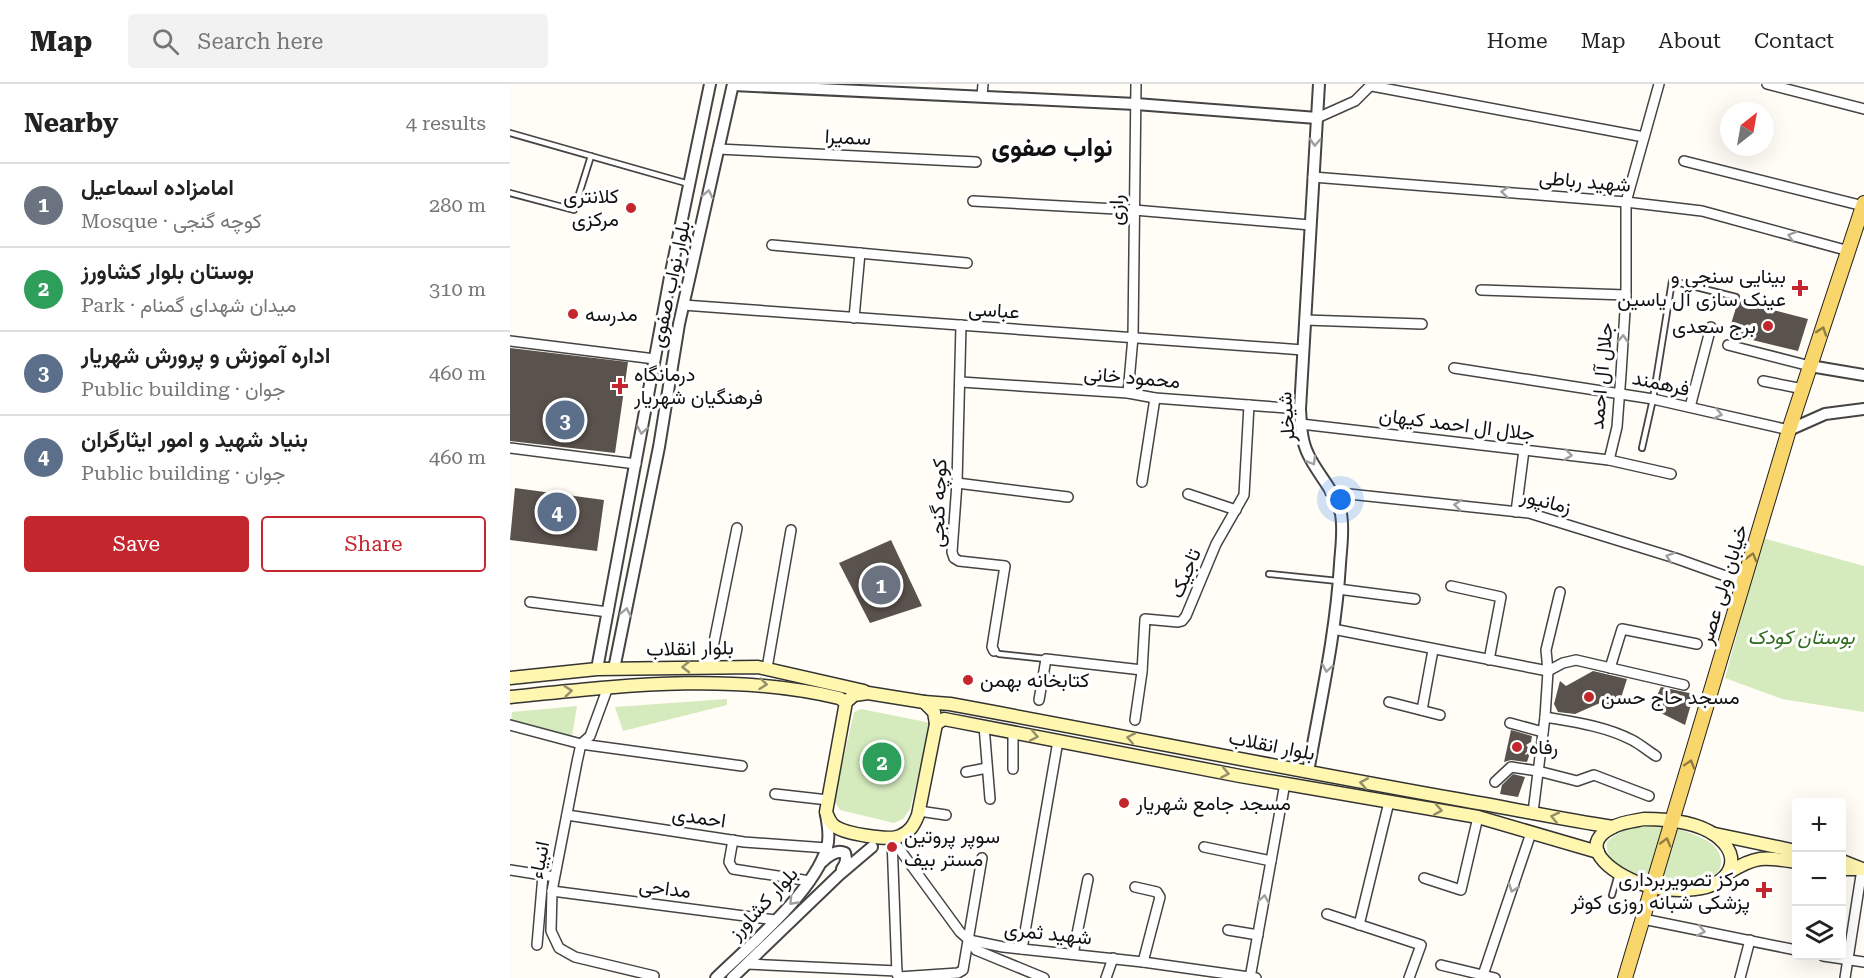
<!DOCTYPE html>
<meta charset="utf-8">
<style>
body{margin:0;font-family:"Roboto Serif",Vazirmatn,serif;background:#f2f2f2;color:#222}
.controls{position:absolute;right:18px;bottom:18px;display:grid;overflow:hidden;border-radius:6px;box-shadow:0 6px 24px #0002}
.controls button{width:54px;height:54px;display:grid;place-items:center;padding:0;border:0;border-bottom:2px solid #e0e0e0;background:#fff;color:#222;font:30px sans-serif}
.compass{position:absolute;left:1210px;top:18px;width:54px;height:54px;border-radius:50%;background:#fff;box-shadow:0 6px 24px #0002;rotate:31deg}
.you{position:absolute;left:831px;top:416px;width:21px;height:21px;margin:-15px;border:4px solid #fff;border-radius:50%;background:#1a73e8;box-shadow:0 0 0 9px #1a73e833}
.badge{display:grid;place-items:center;width:39px;height:39px;border-radius:50%;background:#c4262e;color:#fff;font-size:20px;font-weight:700}
.pin{position:absolute;translate:-50% -50%;border:3px solid #fff;box-shadow:0 2px 6px #0006}
.list{margin:0;padding:0;list-style:none}
h2{display:flex;justify-content:space-between;align-items:center;height:78px;margin:0;padding:0 24px;font-size:26px}
h2 small{font-size:20px;font-weight:400;color:#767676}
.list li{display:grid;grid-template-columns:39px 1fr auto;gap:18px;align-items:center;box-sizing:border-box;height:84px;padding:0 24px;border-top:2px solid #e0e0e0}
.list b{display:block;font-size:22px;white-space:nowrap}
.list p{margin:0;font-size:20px;white-space:nowrap;color:#767676}
.list em{font-size:20px;font-style:normal;color:#767676}
.actions{display:flex;gap:12px;padding:18px 24px}
.actions a{flex:1;padding:14px 0;border:2px solid #c4262e;border-radius:6px;text-align:center;font-size:21px;color:#c4262e}
.actions .main{background:#c4262e;color:#fff}
.icon{flex:none;width:33px;height:33px;fill:none;stroke:currentColor;stroke-width:2;stroke-linecap:round;stroke-linejoin:round}
.map{position:relative;flex:none;width:1354px;height:894px;overflow:hidden}
header{display:flex;align-items:center;gap:36px;box-sizing:border-box;height:84px;padding:0 30px;background:#fff;border-bottom:2px solid #e0e0e0}
header strong{font-size:28px}
nav{display:flex;gap:33px;margin-inline-start:auto;font-size:21px}
.search{width:420px;height:54px;background:#f2f2f2;display:flex;align-items:center;gap:15px;box-sizing:border-box;padding:0 21px;border-radius:6px;color:#767676;font-size:22px}
main{display:flex}
aside{flex:1;background:#fff}
.map>svg:first-child{display:block}
</style>
<header>
<strong>Map</strong>
<div class="search"><svg class="icon" aria-label="search" viewBox="0 0 24 24"><circle cx="10" cy="10" r="6"/><path d="M15 15l6 6"/></svg>Search here</div>
<nav><a>Home</a><a>Map</a><a>About</a><a>Contact</a></nav>
</header>
<main>
<aside>
<h2>Nearby<small>4 results</small></h2>
<ul class="list">
<li><span class="badge" style="background:#6b7280">1</span><div><b>امامزاده اسماعیل</b><p>Mosque · کوچه گنجی</p></div><em>280 m</em></li>
<li><span class="badge" style="background:#2e9e5b">2</span><div><b>بوستان بلوار کشاورز</b><p>Park · میدان شهدای گمنام</p></div><em>310 m</em></li>
<li><span class="badge" style="background:#5c6f8a">3</span><div><b>اداره آموزش و پرورش شهریار</b><p>Public building · جوان</p></div><em>460 m</em></li>
<li><span class="badge" style="background:#5c6f8a">4</span><div><b>بنیاد شهید و امور ایثارگران</b><p>Public building · جوان</p></div><em>460 m</em></li>
</ul>
<div class="actions"><a class="main">Save</a><a>Share</a></div>
</aside>
<div class="map">
<svg width="1354" height="894" viewBox="0 0 1354 894">
<rect width="100%" height="100%" fill="#fffdf5"/>
<!-- green -->
<g fill="#d5ebbd">
<path d="M1253,454L1354,482V628L1272,615L1215,594Z"/>
<path d="M217,615V621L113,647L105,623Z"/>
<path d="M67,622L62,652L1,639L2,628Z"/>
<path d="M351,625L421,639L400,725L393,735L384,739L330,726L324,717L344,628Z"/>
<path d="M1153,742L1137,794C1120,788 1094,781 1097,758C1114,742 1130,741 1153,742Z"/>
<path d="M1167,745C1184,750 1213,758 1211,780C1210,785 1209,788 1204,791C1190,800 1169,798 1153,796Z"/>
</g>
<!-- building -->
<g fill="#5a524d">
<path d="M1228,217L1298,235L1288,267L1218,250Z"/>
<path d="M0,264L118,278L105,369L0,357Z"/>
<path d="M5,404L94,416L87,467L0,456Z"/>
<path d="M381,456L412,522L360,539L329,479Z"/>
<path d="M1083,587L1117,595L1108,623L1090,619L1065,630L1048,628L1044,620L1050,597L1056,602Z"/>
<path d="M1151,603L1184,610L1175,641L1141,624Z"/>
<path d="M1001,646L1022,652L1021,658L1016,661L1019,665L1015,670L1016,671L1021,666L1017,678L1001,676L994,678Z"/>
<path d="M1003,690L1015,693L1008,713L990,710L992,701Z"/>
</g>
<g fill="none" stroke-linecap="round" stroke-linejoin="round">
<!-- service casing -->
<g stroke="#444" stroke-width="8">
<g id="service">
<path d="M0,49L179,100"/>
<path d="M0,109L64,126L81,72"/>
<path d="M1132,364L1143,315L1162,197L1226,213"/>
<path d="M759,490L828,497"/>
<path d="M484,567L489,570L536,575"/>
<path d="M1102,811L1108,790"/>
</g>
</g>
<!-- minor casing -->
<g stroke="#444" stroke-width="12">
<g id="minor">
<path d="M1257,0L1354,25"/>
<path d="M862,2L1134,53"/>
<path d="M472,12L473,0"/>
<path d="M807,34L845,17L862,0"/>
<path d="M208,65L466,78"/>
<path d="M1174,77L1353,122"/>
<path d="M803,93L1116,118L1192,127L1339,167"/>
<path d="M463,117L624,126L800,141"/>
<path d="M262,161L457,179"/>
<path d="M971,206L1116,211"/>
<path d="M173,221L793,266"/>
<path d="M344,234L350,169"/>
<path d="M795,236L912,240"/>
<path d="M451,241L447,399L442,468L444,474L449,477L495,482L482,563L484,567"/>
<path d="M0,257L145,275"/>
<path d="M1218,261L1300,282"/>
<path d="M944,284L1143,315L1279,346"/>
<path d="M1253,297L1293,305"/>
<path d="M451,298L618,309L645,314L790,325"/>
<path d="M618,309L623,253L626,0"/>
<path d="M1180,323L1201,243"/>
<path d="M791,340L1099,376L1161,390"/>
<path d="M0,364L126,380"/>
<path d="M1099,376L1107,343L1111,290L1116,211V118L1149,0"/>
<path d="M632,398L645,314"/>
<path d="M447,399L558,413"/>
<path d="M820,408L1019,429L1165,474L1235,499"/>
<path d="M678,410L726,426"/>
<path d="M1006,428L1014,366"/>
<path d="M941,502L991,513L979,576"/>
<path d="M828,505L905,515"/>
<path d="M20,518L98,528"/>
<path d="M823,545L1038,587"/>
<path d="M199,583L227,444"/>
<path d="M257,584L281,446"/>
<path d="M1100,584L1112,545L1187,560"/>
<path d="M1038,587L1053,579L1066,576L1174,601"/>
<path d="M98,603L80,652L71,660L67,678L42,807L41,847L49,864L65,873L144,892"/>
<path d="M529,616L536,575L632,586"/>
<path d="M879,618L930,631"/>
<path d="M912,626L923,566"/>
<path d="M1035,633C1064,638 1095,642 1122,656C1130,660 1138,667 1146,672"/>
<path d="M625,636L632,588L635,535L668,538L672,537L676,532L706,460L734,411L739,321"/>
<path d="M1000,639L1033,648"/>
<path d="M0,641L71,660L232,682"/>
<path d="M474,642L480,715"/>
<path d="M503,648V685"/>
<path d="M456,688L477,684"/>
<path d="M985,698L1001,683L1028,687L1067,697L1084,691L1139,712"/>
<path d="M265,710L318,716"/>
<path d="M409,727L436,731"/>
<path d="M1023,728L1035,633L1038,587L1036,566L1050,508"/>
<path d="M57,731L234,758L317,764"/>
<path d="M382,755L450,848L459,856L493,863L633,878L746,894"/>
<path d="M382,755L387,890"/>
<path d="M223,756L219,778L223,785L300,797"/>
<path d="M694,763L761,777"/>
<path d="M0,786L39,792"/>
<path d="M914,794L951,806L968,733"/>
<path d="M625,803L647,808L650,813L633,878"/>
<path d="M42,807L265,836"/>
<path d="M817,830L911,861L899,894"/>
<path d="M1133,835L1286,866"/>
<path d="M849,841L879,718"/>
<path d="M718,846L748,851"/>
<path d="M459,856L466,866L534,894"/>
<path d="M27,861L33,791"/>
<path d="M512,865L548,657"/>
<path d="M563,870L578,795"/>
<path d="M1313,872L1354,878"/>
<path d="M237,880L387,887"/>
<path d="M931,881L985,894"/>
<path d="M388,893L448,889L453,886L472,774"/>
<path d="M596,894L603,874"/>
<path d="M740,894L775,699"/>
<path d="M972,894L1021,749"/>
<path d="M1230,894L1240,856"/>
<path d="M1335,894L1352,785"/>
</g>
</g>
<!-- tertiary casing -->
<g stroke="#444" stroke-width="14">
<g id="tertiary">
<path d="M223,1L626,20L807,34"/>
<path d="M1300,282L1354,291"/>
<path d="M1279,346L1315,330L1354,325"/>
<path d="M87,585L160,193L200,0"/>
<path d="M104,585L149,363L169,240L223,0"/>
<path d="M798,688C810,619 826,550 830,480C831,464 834,446 831,430C826,408 807,390 798,370C791,356 791,340 790,325L809,0"/>
<path d="M312,778C318,772 326,765 335,769C337,776 336,779 332,785"/>
<path d="M206,894C240,861 304,808 317,763C320,753 318,741 316,731"/>
<path d="M222,894L329,791L362,763"/>
</g>
</g>
<!-- secondary casing -->
<g stroke="#333" stroke-width="15">
<g id="secondary">
<path d="M0,594L87,585L248,583L354,607"/>
<path d="M358,609L414,618L424,628L426,640L408,731C404,741 400,748 390,752C379,757 337,750 326,743C320,740 318,733 316,728L336,618L344,611Z"/>
<path d="M0,613C109,602 221,588 329,614L336,618"/>
<path d="M414,618L440,620C609,651 777,685 946,715C999,724 1050,735 1103,743"/>
<path d="M426,640L434,635L730,692L968,733L1088,768"/>
<path d="M1134,735C1157,735 1185,737 1205,751C1236,774 1219,802 1185,805C1168,807 1152,806 1135,801C1112,795 1060,764 1103,743C1112,738 1124,737 1134,735Z"/>
<path d="M1205,750L1286,767"/>
<path d="M1332,777L1352,785H1332"/>
<path d="M1218,789C1246,771 1255,773 1286,778"/>
</g>
</g>
<!-- primary casing -->
<g stroke="#222" stroke-width="16">
<path id="primary" d="M1115,894L1279,346L1354,119"/>
</g>
<!-- service -->
<use href="#service" stroke="#fff" stroke-width="4.5"/>
<!-- minor -->
<use href="#minor" stroke="#fff" stroke-width="9"/>
<!-- tertiary -->
<use href="#tertiary" stroke="#fff" stroke-width="10"/>
<!-- secondary -->
<use href="#secondary" stroke="#fff6b0" stroke-width="12"/>
<!-- primary -->
<use href="#primary" stroke="#f9d66b" stroke-width="14"/>
</g>
<!-- one-way arrows -->
<defs><path id="oneway-chevron" d="M-2-3.5L2.5 0L-2 3.5" fill="none" stroke-width="1.6" stroke-linecap="round" stroke-linejoin="round" transform="scale(1.5)"/></defs>
<g stroke="#a0a0a0">
<use href="#oneway-chevron" transform="translate(805 58) rotate(93)"/>
<use href="#oneway-chevron" transform="translate(995 108) rotate(-175)"/>
<use href="#oneway-chevron" transform="translate(198 110) rotate(-77)"/>
<use href="#oneway-chevron" transform="translate(1282 152) rotate(-164)"/>
<use href="#oneway-chevron" transform="translate(1113 255) rotate(-87)"/>
<use href="#oneway-chevron" transform="translate(1208 330) rotate(13)"/>
<use href="#oneway-chevron" transform="translate(132 346) rotate(100)"/>
<use href="#oneway-chevron" transform="translate(1058 371) rotate(7)"/>
<use href="#oneway-chevron" transform="translate(802 377) rotate(60)"/>
<use href="#oneway-chevron" transform="translate(948 421) rotate(-174)"/>
<use href="#oneway-chevron" transform="translate(1160 473) rotate(-162)"/>
<use href="#oneway-chevron" transform="translate(116 528) rotate(-78)"/>
<use href="#oneway-chevron" transform="translate(817 584) rotate(100)"/>
<use href="#oneway-chevron" transform="translate(1003 804) rotate(109)"/>
<use href="#oneway-chevron" transform="translate(754 815) rotate(-80)"/>
<use href="#oneway-chevron" transform="translate(283 817) rotate(133)"/>
<use href="#oneway-chevron" transform="translate(1191 847) rotate(11)"/>
</g>
<g stroke="#917d42">
<use href="#oneway-chevron" transform="translate(1312 247) rotate(-71)"/>
<use href="#oneway-chevron" transform="translate(1242 473) rotate(-74)"/>
<use href="#oneway-chevron" transform="translate(1180 680) rotate(-73)"/>
<use href="#oneway-chevron" transform="translate(1156 758) rotate(-74)"/>
</g>
<g stroke="#948f68">
<use href="#oneway-chevron" transform="translate(176 583) rotate(179)"/>
<use href="#oneway-chevron" transform="translate(253 600) rotate(6)"/>
<use href="#oneway-chevron" transform="translate(58 607) rotate(-6)"/>
<use href="#oneway-chevron" transform="translate(524 652) rotate(11)"/>
<use href="#oneway-chevron" transform="translate(621 654) rotate(-169)"/>
<use href="#oneway-chevron" transform="translate(715 689) rotate(11)"/>
<use href="#oneway-chevron" transform="translate(854 699) rotate(-170)"/>
<use href="#oneway-chevron" transform="translate(928 726) rotate(10)"/>
<use href="#oneway-chevron" transform="translate(1045 733) rotate(-167)"/>
</g>
<!-- markers -->
<g fill="#c4262e" stroke="#fff" stroke-width="2">
<circle cx="121" cy="124" r="6"/>
<path d="M1287 195h6v6h6v6h-6v6h-6v-6h-6v-6h6z"/>
<circle cx="63" cy="230" r="6"/>
<circle cx="1258" cy="242" r="6"/>
<path d="M107 293h6v6h6v6h-6v6h-6v-6h-6v-6h6z"/>
<circle cx="458" cy="596" r="6"/>
<circle cx="1079" cy="613" r="6"/>
<circle cx="1007" cy="663" r="6"/>
<circle cx="614" cy="719" r="6"/>
<circle cx="382" cy="763" r="6"/>
<path d="M1251 797h6v6h6v6h-6v6h-6v-6h-6v-6h6z"/>
</g>
<g text-anchor="middle" stroke-width="6" stroke-linejoin="round" paint-order="stroke">
<!-- street labels -->
<g font-size="20" fill="#111" stroke="#fff">
<text transform="translate(338 53) rotate(3)" y="7">سمیرا</text>
<text transform="translate(1075 97) rotate(5)" y="7">شهید رباطی</text>
<text transform="translate(606 126) rotate(-89)" y="7">رازی</text>
<text transform="translate(160 200) rotate(-78)" y="7">بلوار نواب صفوی</text>
<text transform="translate(484 226) rotate(4)" y="7">عباسی</text>
<text transform="translate(1091 292) rotate(-85)" y="7">جلال آل احمد</text>
<text transform="translate(622 293) rotate(5)" y="7">محمود خانی</text>
<text transform="translate(1151 299) rotate(12)" y="7">فرهمند</text>
<text transform="translate(776 333) rotate(-94)" y="7">شیخلر</text>
<text transform="translate(947 340) rotate(7)" y="7">جلال ال احمد کیهان</text>
<text transform="translate(1036 417) rotate(14)" y="7">زمانپور</text>
<text transform="translate(428 419) rotate(-88)" y="7">کوچه گنجی</text>
<text transform="translate(675 489) rotate(-68)" y="7">تاجیک</text>
<text transform="translate(1213 500) rotate(-73)" y="7">خیابان ولی عصر</text>
<text transform="translate(180 564) rotate(-1)" y="7">بلوار انقلاب</text>
<text transform="translate(762 661) rotate(11)" y="7">بلوار انقلاب</text>
<text transform="translate(189 733) rotate(8)" y="7">احمدی</text>
<text transform="translate(29 776) rotate(-79)" y="7">انبیاء</text>
<text transform="translate(155 804) rotate(7)" y="7">مداحی</text>
<text transform="translate(253 819) rotate(-47)" y="7">بلوار کشاورز</text>
<text transform="translate(538 849) rotate(6)" y="7">شهید ثمری</text>
</g>
<!-- poi labels -->
<g font-size="20" fill="#111" stroke="#fff" text-anchor="start">
<text x="109" y="119" text-anchor="end">کلانتری<tspan x="109" dy="23">مرکزی</tspan></text>
<text x="1276" y="199" text-anchor="end">بینایی سنجی و<tspan x="1276" dy="23">عینک سازی آل یاسین</tspan></text>
<text x="75" y="237">مدرسه</text>
<text x="1246" y="249" text-anchor="end">برج سعدی</text>
<text x="124" y="297">درمانگاه<tspan x="124" dy="23">فرهنگیان شهریار</tspan></text>
<text x="470" y="603">کتابخانه بهمن</text>
<text x="1091" y="620">مسجد حاج حسن</text>
<text x="1019" y="670">رفاه</text>
<text x="626" y="726">مسجد جامع شهریار</text>
<text x="394" y="759">سوپر پروتین<tspan x="394" dy="23">مستر بیف</tspan></text>
<text x="1240" y="802" text-anchor="end">مرکز تصویربرداری<tspan x="1240" dy="23">پزشکی شبانه روزی کوثر</tspan></text>
</g>
<!-- park labels -->
<g font-size="20" font-style="italic" fill="#2f6b1f" stroke="#fff">
<text x="1291" y="560">بوستان کودک</text>
</g>
<!-- district labels -->
<g font-size="26" font-weight="bold" fill="#111" stroke="#fff">
<text x="542" y="72">نواب صفوی</text>
</g>
</g>
</svg>
<div class="controls">
<button>+</button>
<button>−</button>
<button><svg class="icon" aria-label="layers" viewBox="0 0 24 24"><path d="M12 4l9 5-9 5-9-5zM3 14l9 5 9-5"/></svg></button>
</div>
<svg class="compass" viewBox="-18 -18 36 36"><path d="M0-13l5 13h-10z" fill="#e53935"/><path d="M0 13l5-13h-10z" fill="#767676"/></svg>
<div class="you"></div>
<div class="pin badge" style="left:371px;top:501px;background:#6b7280">1</div>
<div class="pin badge" style="left:372px;top:678px;background:#2e9e5b">2</div>
<div class="pin badge" style="left:55px;top:336px;background:#5c6f8a">3</div>
<div class="pin badge" style="left:47px;top:428px;background:#5c6f8a">4</div>
</div>
</main>
